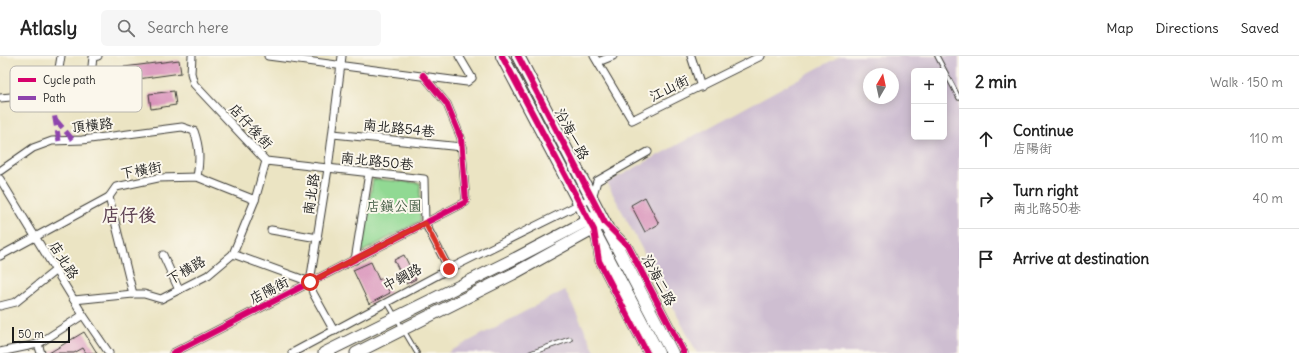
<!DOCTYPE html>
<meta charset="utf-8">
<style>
body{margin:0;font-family:Delius,"LXGW WenKai TC",sans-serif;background:#f6f6f6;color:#222}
.controls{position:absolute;right:12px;top:12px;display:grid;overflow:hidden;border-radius:6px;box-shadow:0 2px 10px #0003}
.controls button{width:36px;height:36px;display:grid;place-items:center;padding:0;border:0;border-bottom:1px solid #e0e0e0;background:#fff;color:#222;font:20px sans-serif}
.compass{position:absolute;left:863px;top:12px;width:36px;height:36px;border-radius:50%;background:#fff;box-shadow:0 2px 10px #0003;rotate:9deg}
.scale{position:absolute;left:12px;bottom:10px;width:58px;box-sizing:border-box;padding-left:4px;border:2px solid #1c1c1c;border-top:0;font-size:11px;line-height:14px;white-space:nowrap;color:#1c1c1c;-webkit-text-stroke:3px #fbf7ec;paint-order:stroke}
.stop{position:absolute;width:12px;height:12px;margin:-9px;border:3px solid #d93025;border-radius:50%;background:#fff}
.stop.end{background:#d93025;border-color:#fff;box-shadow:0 1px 4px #0008}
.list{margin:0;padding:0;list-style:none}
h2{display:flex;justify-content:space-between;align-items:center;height:52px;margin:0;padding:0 16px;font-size:17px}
h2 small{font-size:13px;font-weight:400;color:#767676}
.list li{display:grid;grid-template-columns:26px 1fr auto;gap:12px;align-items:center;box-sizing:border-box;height:60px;padding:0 16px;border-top:1px solid #e0e0e0}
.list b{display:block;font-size:15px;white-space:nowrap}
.list p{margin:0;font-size:13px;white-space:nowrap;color:#767676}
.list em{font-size:13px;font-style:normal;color:#767676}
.icon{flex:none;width:22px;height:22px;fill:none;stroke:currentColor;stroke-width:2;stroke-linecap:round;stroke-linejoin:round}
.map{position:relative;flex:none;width:959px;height:297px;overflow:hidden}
header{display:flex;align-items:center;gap:24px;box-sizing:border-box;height:56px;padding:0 20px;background:#fff;border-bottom:1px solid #e0e0e0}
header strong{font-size:19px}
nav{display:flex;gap:22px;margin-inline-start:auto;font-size:14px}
.search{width:280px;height:36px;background:#f6f6f6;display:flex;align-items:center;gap:10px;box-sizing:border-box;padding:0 14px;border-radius:6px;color:#767676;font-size:15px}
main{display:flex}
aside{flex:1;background:#fff}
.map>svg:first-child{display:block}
</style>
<header>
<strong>Atlasly</strong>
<div class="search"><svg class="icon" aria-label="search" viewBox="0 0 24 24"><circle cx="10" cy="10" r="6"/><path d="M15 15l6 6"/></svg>Search here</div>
<nav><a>Map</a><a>Directions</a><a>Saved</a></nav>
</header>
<main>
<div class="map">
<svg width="959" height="297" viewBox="0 0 959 297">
<rect width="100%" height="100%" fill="#fbf7ec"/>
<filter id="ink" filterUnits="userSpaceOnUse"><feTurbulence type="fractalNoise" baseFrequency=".025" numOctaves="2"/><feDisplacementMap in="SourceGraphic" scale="8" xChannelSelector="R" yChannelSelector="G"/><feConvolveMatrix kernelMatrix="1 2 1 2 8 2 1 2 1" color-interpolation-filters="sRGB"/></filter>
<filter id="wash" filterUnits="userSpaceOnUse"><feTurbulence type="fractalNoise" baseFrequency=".012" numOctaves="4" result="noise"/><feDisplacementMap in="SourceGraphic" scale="16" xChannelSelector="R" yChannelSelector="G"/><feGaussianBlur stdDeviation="0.9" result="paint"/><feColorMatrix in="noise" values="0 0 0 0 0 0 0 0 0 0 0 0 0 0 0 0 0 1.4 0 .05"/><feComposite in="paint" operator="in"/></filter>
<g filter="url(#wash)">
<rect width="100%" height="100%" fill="#ebe4c3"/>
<!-- industrial -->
<g fill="#cebed1" fill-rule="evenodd">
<path d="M840,0H959V297H697L607,127ZM914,15H944V81H914ZM869,18H893V42H869Z"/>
<path d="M565,234L596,297H447Z"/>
</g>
<!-- green -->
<path fill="#91d993" stroke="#567a58" d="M373,123L420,127V165L360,197Z"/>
<g id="blocks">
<!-- building -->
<g fill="#d689b6">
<path d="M179,4L181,17L138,23L139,37L128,38L124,11Z"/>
<path d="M174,35L176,49L151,53L149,38Z"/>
<path d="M645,141L659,168L645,176L631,149Z"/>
<path d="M404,199L416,223L406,228L394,204Z"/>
<path d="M371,206L379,224L382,222L390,237L369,248L353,214Z"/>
<path d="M84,276L97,297H86L83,292L74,297H49Z"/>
</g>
</g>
</g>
<g filter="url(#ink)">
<use href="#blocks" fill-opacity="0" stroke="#3b3a35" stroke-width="1"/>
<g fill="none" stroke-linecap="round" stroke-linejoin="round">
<!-- lane casing -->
<g stroke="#3b3a35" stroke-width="5.5">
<g id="lane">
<path d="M937,0L959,42"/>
<path d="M387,246L417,297"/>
<path d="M531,297L570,283"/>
</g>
</g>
<!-- street casing -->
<g stroke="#3b3a35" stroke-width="9">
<g id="street">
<path d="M192,0L191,17L194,28L266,105L424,123L425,167L449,213"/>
<path d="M268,0L467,26L472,22L459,0"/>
<path d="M594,0L632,64L761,0"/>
<path d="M691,0L701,31"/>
<path d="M598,6L613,0"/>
<path d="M90,28L93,1L98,0"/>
<path d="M0,42L45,38C57,31 59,13 61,0"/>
<path d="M333,78L462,91"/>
<path d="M0,115L33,92L52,85L82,84L182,71L194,75C200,92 200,104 197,121"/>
<path d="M0,123L83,259L109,297"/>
<path d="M271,174L318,182"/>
<path d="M613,175L628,190L684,297"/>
<path d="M596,186L599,205L647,297"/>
<path d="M233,198L310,226"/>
<path d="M163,199L179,234"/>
<path d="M0,200L109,141"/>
<path d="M355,204L369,117"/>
<path d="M133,238L109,141L116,131L158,122L197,121L255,144"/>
<path d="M74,244L133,238H144L161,243L208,219L233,198L255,144L266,105"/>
<path d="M0,250L16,246L56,214"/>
<path d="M334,275L313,237L310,226L328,113L342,0"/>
<path d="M38,288L41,297"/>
<path d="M0,296L38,288L83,259"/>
<path d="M173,297L466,146L461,82L447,48L423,19"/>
<path d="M292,297L449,213L592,142L597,125L648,96"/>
</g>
</g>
<!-- secondary casing -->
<g stroke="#3b3a35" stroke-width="13">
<g id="secondary">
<path d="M324,297L516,202L596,160"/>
<path d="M356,297L513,218L605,167"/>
</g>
</g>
<!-- primary casing -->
<g stroke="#3b3a35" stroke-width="14">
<g id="primary">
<path d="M502,0L658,297"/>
<path d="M518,0L672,297"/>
</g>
</g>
<!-- lane -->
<use href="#lane" stroke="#fff" stroke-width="3.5"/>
<!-- street -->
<use href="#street" stroke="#fff" stroke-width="7"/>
<!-- secondary -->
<use href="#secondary" stroke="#fff" stroke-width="11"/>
<!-- primary -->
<use href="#primary" stroke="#fff" stroke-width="12"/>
<!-- quiet -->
<g stroke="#8e44ad" stroke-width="5" stroke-dasharray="10 5" stroke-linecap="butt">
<path d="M56,64L73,84"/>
<path d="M59,85L50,35L90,28"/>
</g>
<!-- cycleway casing -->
<g stroke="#fbf7ec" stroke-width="8">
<g id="cycleway">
<path d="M502,0L594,174L599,205L647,297"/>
<path d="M518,0L605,167L628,190L684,297"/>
<path d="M173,297L466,146L461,82L447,48L423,19"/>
</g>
</g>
<!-- cycleway -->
<use href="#cycleway" stroke="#d6006c" stroke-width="6"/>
</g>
</g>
<g fill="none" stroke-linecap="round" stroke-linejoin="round" filter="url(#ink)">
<!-- route -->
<path stroke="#d93025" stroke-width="5" d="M310,226L425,167L449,213"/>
</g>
<g text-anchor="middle" stroke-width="4" stroke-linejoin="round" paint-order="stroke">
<!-- street labels -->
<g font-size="14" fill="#1c1c1c" stroke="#fbf7ec">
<text transform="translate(669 32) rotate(-26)" y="5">江山街</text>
<text transform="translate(92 69) rotate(-6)" y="5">頂橫路</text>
<text transform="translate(251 70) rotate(47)" y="5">店仔後街</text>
<text transform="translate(399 72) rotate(6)" y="5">南北路54巷</text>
<text transform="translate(572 78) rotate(62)" y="5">沿海一路</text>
<text transform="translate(377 105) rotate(6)" y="5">南北路50巷</text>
<text transform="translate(141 114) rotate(-10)" y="5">下橫街</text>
<text transform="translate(311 138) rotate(-82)" y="5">南北路</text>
<text transform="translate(64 204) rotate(58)" y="5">店北路</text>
<text transform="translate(186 214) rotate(-30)" y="5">下橫路</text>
<text transform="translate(402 221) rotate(-28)" y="5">中鋼路</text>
<text transform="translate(659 224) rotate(62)" y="5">沿海二路</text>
<text transform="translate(269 234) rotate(-27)" y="5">店陽街</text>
</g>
<!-- park labels -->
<g font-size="14" fill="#455e46" stroke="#fbf7ec">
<text x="394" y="155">店鎮公園</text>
</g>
<!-- district labels -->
<g font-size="18" font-weight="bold" fill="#5d4252" stroke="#fbf7ec">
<text x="129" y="165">店仔後</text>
</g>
</g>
<!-- legend -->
<rect x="10" y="10" width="132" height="46" rx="6" fill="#fbf7ec" stroke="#b8b5ae" stroke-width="1"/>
<rect x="18" y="22" width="18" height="4" fill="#d6006c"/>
<rect x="18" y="40" width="18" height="4" fill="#8e44ad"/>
<g font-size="11" fill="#1c1c1c">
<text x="43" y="28">Cycle path</text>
<text x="43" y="46">Path</text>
</g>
</svg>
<div class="controls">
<button>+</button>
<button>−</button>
</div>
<svg class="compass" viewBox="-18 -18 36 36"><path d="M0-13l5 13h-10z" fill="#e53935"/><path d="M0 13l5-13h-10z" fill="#767676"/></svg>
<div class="scale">50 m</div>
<div class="stop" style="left:310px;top:226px"></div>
<div class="stop end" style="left:449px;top:213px"></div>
</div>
<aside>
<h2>2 min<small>Walk · 150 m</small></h2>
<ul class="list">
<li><svg class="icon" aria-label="ahead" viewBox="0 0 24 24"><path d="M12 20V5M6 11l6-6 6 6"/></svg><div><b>Continue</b><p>店陽街</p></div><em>110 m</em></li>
<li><svg class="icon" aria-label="right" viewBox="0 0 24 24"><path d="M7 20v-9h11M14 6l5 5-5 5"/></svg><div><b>Turn right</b><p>南北路50巷</p></div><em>40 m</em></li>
<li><svg class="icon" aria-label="arrive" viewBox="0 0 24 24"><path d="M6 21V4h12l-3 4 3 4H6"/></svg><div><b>Arrive at destination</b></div></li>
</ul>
</aside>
</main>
